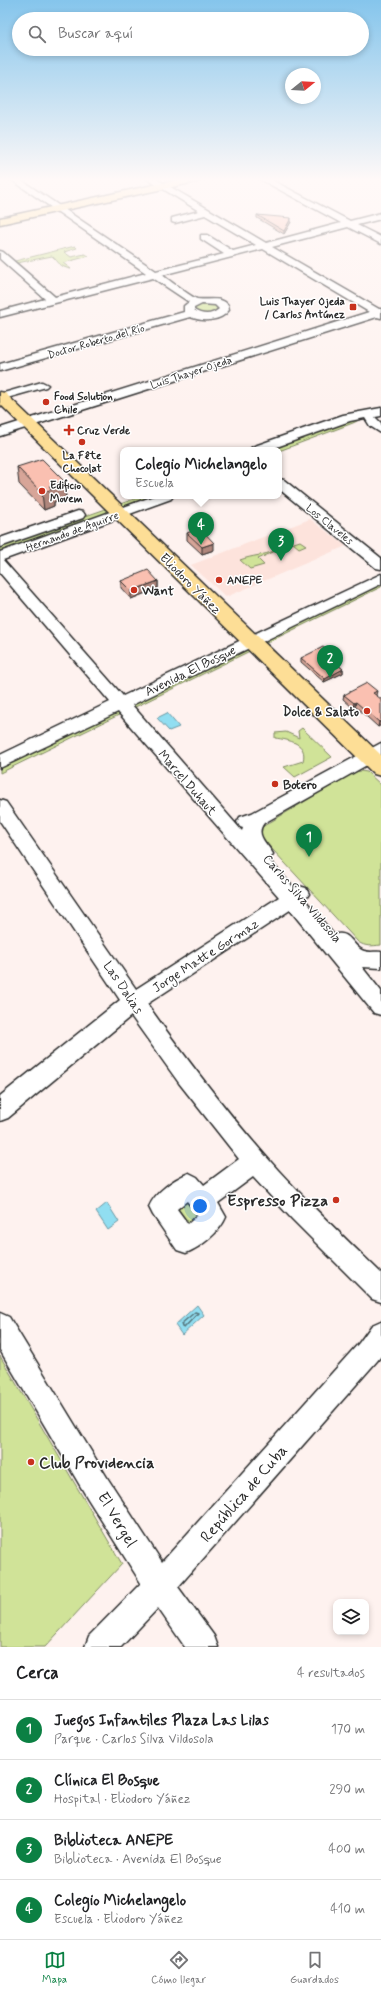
<!DOCTYPE html>
<html lang="es">
<meta charset="utf-8">
<style>
body{margin:0;font-family:Mynerve,sans-serif;background:#f2f2f2;color:#202124}
.controls{position:absolute;right:12px;bottom:12px;display:grid;overflow:hidden;border-radius:8px;box-shadow:0 2px 6px #0003}
.controls button{width:36px;height:36px;display:grid;place-items:center;padding:0;border:0;border-bottom:1px solid #e0e0e0;background:#fff;color:#202124;font:20px sans-serif}
.compass{position:absolute;left:285px;top:68px;width:36px;height:36px;border-radius:50%;background:#fff;box-shadow:0 2px 6px #0003;rotate:72deg}
.you{position:absolute;left:200px;top:1206px;width:14px;height:14px;margin:-10px;border:3px solid #fff;border-radius:50%;background:#1a73e8;box-shadow:0 0 0 6px #1a73e833}
.badge{display:grid;place-items:center;width:26px;height:26px;border-radius:50%;background:#0b8043;color:#fff;font-size:13px;font-weight:700}
.pin{position:absolute;translate:-50% -33px;filter:drop-shadow(0 1px 2px #0008)}
.pin::after{content:'';position:absolute;top:21px;width:14px;height:12px;background:inherit;clip-path:polygon(0 0,100% 0,50% 100%)}
.popup{position:absolute;left:120px;top:447px;width:162px;height:52px;box-sizing:border-box;display:grid;place-content:center;border-radius:8px;background:#fff;filter:drop-shadow(0 1px 3px #0005);font-size:13px;white-space:nowrap;color:#757577}
.popup b{font-size:15px;color:#202124}
.popup::after{content:'';position:absolute;left:50%;top:100%;margin-left:-8px;border:8px solid transparent;border-top-color:#fff}
.list{margin:0;padding:0;list-style:none}
h2{display:flex;justify-content:space-between;align-items:center;height:52px;margin:0;padding:0 16px;font-size:17px}
h2 small{font-size:13px;font-weight:400;color:#757577}
.list li{display:grid;grid-template-columns:26px 1fr auto;gap:12px;align-items:center;box-sizing:border-box;height:60px;padding:0 16px;border-top:1px solid #e0e0e0}
.list b{display:block;font-size:15px;white-space:nowrap}
.list p{margin:0;font-size:13px;white-space:nowrap;color:#757577}
.list em{font-size:13px;font-style:normal;color:#757577}
.icon{flex:none;width:22px;height:22px;fill:none;stroke:currentColor;stroke-width:2;stroke-linecap:round;stroke-linejoin:round}
.map{position:relative;flex:none;width:381px;height:1647px;overflow:hidden}
.search{position:absolute;background:#fff;box-shadow:0 2px 6px #0003;left:12px;right:12px;top:12px;height:44px;display:flex;align-items:center;gap:10px;box-sizing:border-box;padding:0 14px;border-radius:22px;color:#757577;font-size:15px}
.sheet{height:292px;background:#fff}
nav{display:flex;justify-content:space-around;align-items:center;box-sizing:border-box;height:56px;border-top:1px solid #e0e0e0;background:#fff;font-size:11px;color:#757577}
nav a{display:grid;justify-items:center;gap:2px}
nav .on{color:#0b8043}
.map>svg:first-child{display:block}
</style>
<div class="map">
<svg width="381" height="1647" viewBox="0 0 381 1647">
<rect width="100%" height="100%" fill="#fef2ef"/>
<filter id="ink" filterUnits="userSpaceOnUse"><feTurbulence type="fractalNoise" baseFrequency=".025" numOctaves="2"/><feDisplacementMap in="SourceGraphic" scale="8" xChannelSelector="R" yChannelSelector="G"/><feConvolveMatrix kernelMatrix="1 2 1 2 8 2 1 2 1" color-interpolation-filters="sRGB"/></filter>
<g filter="url(#ink)">
<!-- built -->
<path fill="#fde3dc" d="M310,519L346,546L226,597L191,565Z"/>
<!-- green -->
<g fill="#d0e398" stroke="#7e8762">
<path d="M75,246L77,248L64,252L71,257L85,254L89,256L63,263L71,269C59,267 59,262 52,256L17,263L15,261Z"/>
<path d="M198,304H214L219,309C212,317 203,314 194,311L193,307Z"/>
<path d="M363,418L353,423L279,451L267,450L349,420Z"/>
<path d="M143,496H156L0,553V546Z"/>
<path d="M284,532L288,536L284,538L291,544L300,541L306,545L299,548L293,543L258,559L264,565L250,569L240,560C253,555 263,556 276,550L280,538L277,535Z"/>
<path d="M381,583V587L0,773V768Z"/>
<path d="M302,728L332,757L295,777L284,767L303,761C308,743 289,740 275,738V733L286,732L299,738L298,731Z"/>
<path d="M361,771L367,772L381,785V945C371,946 366,947 358,942L260,836L262,827L354,772Z"/>
<path d="M188,1193L206,1216L187,1231L170,1207Z"/>
<path d="M0,1356L122,1564L45,1647H0Z"/>
</g>
<!-- water -->
<g fill="#91def1" stroke="#6896a2">
<path d="M167,713L179,727L169,731L157,718Z"/>
<path d="M107,1203L119,1222L108,1230L96,1212Z"/>
<path d="M197,1305L204,1315L182,1335L175,1325Z"/>
</g>
<g fill="none" stroke-linecap="round" stroke-linejoin="round">
<!-- shore -->
<path stroke="#54737a" stroke-width="1.5" d="M195,1312L198,1313L184,1328L182,1327L181,1324Z"/>
<!-- minor casing -->
<g stroke="#2b2b2b" stroke-width="3">
<g id="minor">
<path d="M9,178H18L156,271L224,254L201,239V235H207L233,251L256,245L205,215L175,223L172,222V218L199,211L145,178H155L266,243L341,223L258,178H268L350,221L381,213V219L357,225L381,237V244L348,227L272,247L379,309H381V318L377,317L0,436V428L369,312L263,249L162,275C169,280 191,297 197,299C206,301 228,294 229,310C220,322 203,322 190,317L0,371V364L184,312V306L189,302L153,278L0,317V311L45,299L0,259V251L3,252L55,297L146,273ZM202,304L215,305L219,309C211,316 202,315 194,310V308Z"/>
<path d="M42,382L48,385L46,387L0,400V394Z"/>
<path d="M381,408V416L375,417L381,423V433L370,426L365,418L350,421L268,450H250L252,447L343,415Z"/>
<path d="M279,479L284,480L381,558V569L376,568L279,489Z"/>
<path d="M154,496H173L171,499L3,560L123,696L381,574V584L132,705L242,831L243,828L240,827L237,822L240,817L252,813L381,743V757L264,823C254,835 268,844 273,854L269,860L294,888L299,886L306,888L309,894L305,900L334,935C350,929 352,947 364,951C370,953 376,951 381,952V968L362,967L381,991V1015L374,1013L290,910L147,1004C188,1061 231,1118 278,1170C311,1206 346,1239 381,1273V1302L372,1299L292,1219L253,1177L218,1203L226,1217C220,1232 201,1247 186,1253L177,1250L153,1215L149,1207C155,1192 174,1179 189,1173L197,1177L204,1185L239,1159L179,1083L131,1016L8,1118L0,1121V1096L120,1000L0,821V800L6,802L136,989L279,897L118,712L0,768V755L110,702L0,573V552ZM187,1201L198,1215L188,1224L177,1209Z"/>
<path d="M78,511L83,512L85,515L83,518L0,547V538Z"/>
<path d="M0,1313L9,1317L108,1479L162,1562L359,1343L372,1325L381,1321V1356L377,1361L178,1587L214,1636L218,1647H185L158,1608L121,1647H85L89,1636L141,1583L88,1499L0,1350Z"/>
</g>
</g>
<!-- major casing -->
<g stroke="#2b2b2b" stroke-width="3">
<g id="major">
<path d="M186,178H205L200,181L0,224V218Z"/>
<path d="M0,392L5,393L381,755V776L374,774L0,404Z"/>
</g>
</g>
<!-- minor -->
<use href="#minor" fill="#fff" fill-rule="evenodd"/>
<!-- major -->
<use href="#major" fill="#fdde96" fill-rule="evenodd"/>
</g>
<!-- wall -->
<g fill="#d7a598" stroke="#2b2b2b">
<path d="M257,215L291,222L284,234L257,218Z"/>
<path d="M17,467L64,481L66,498L54,502V506L44,510L19,484Z"/>
<path d="M187,533L214,550L202,554L187,540Z"/>
<path d="M121,581H158V588L131,599L121,588Z"/>
<path d="M333,654L332,658L331,659L343,669V673L324,682L301,662V658Z"/>
<path d="M377,691L376,695L381,725L378,727L355,706L353,708L343,699L344,695Z"/>
</g>
<!-- shaded-wall -->
<g fill="#af867c" stroke="#2b2b2b">
<path d="M291,218V222L284,234V231Z"/>
<path d="M64,481L66,498L54,502V506L44,510L42,493L49,486Z"/>
<path d="M214,543V550L202,554V547Z"/>
<path d="M158,581V588L131,599V591Z"/>
<path d="M333,654L332,658L327,660L328,657Z"/>
<path d="M343,669V673L324,682L325,679Z"/>
<path d="M356,702L355,706L353,708L354,703Z"/>
<path d="M381,721V725L378,727L379,722Z"/>
</g>
<!-- building -->
<g fill="#fac0b1" stroke="#2b2b2b">
<path d="M257,215L291,218L284,231Z"/>
<path d="M42,459L64,481L49,486L52,489L42,493L17,467Z"/>
<path d="M200,528L214,543L202,547L187,533Z"/>
<path d="M148,570L158,581L131,591L121,581Z"/>
<path d="M323,647L333,654L328,657L343,669L325,679L301,658Z"/>
<path d="M367,683L377,691L373,693L381,699V721L379,722L356,702L354,703L344,695Z"/>
</g>
</g>
<!-- sky -->
<linearGradient id="sky" x2="0" y2="1"><stop stop-color="#85c5ec"/><stop offset="0.44" stop-color="#fff9f8"/><stop offset="1" stop-color="#fff9f8" stop-opacity="0"/></linearGradient>
<rect width="381" height="408" fill="url(#sky)"/>
<!-- markers -->
<g fill="#c8321e" stroke="#fff" stroke-width="1.5">
<rect x="349" y="303" width="8" height="8" rx="2"/>
<circle cx="46" cy="402" r="4"/>
<path d="M67 424h4v4h4v4h-4v4h-4v-4h-4v-4h4z"/>
<circle cx="82" cy="442" r="4"/>
<circle cx="42" cy="491" r="4"/>
<circle cx="219" cy="580" r="4"/>
<circle cx="134" cy="590" r="4"/>
<circle cx="367" cy="711" r="4"/>
<circle cx="275" cy="784" r="4"/>
<circle cx="336" cy="1200" r="4"/>
<circle cx="31" cy="1462" r="4"/>
</g>
<g text-anchor="middle" stroke-width="3" stroke-linejoin="round" paint-order="stroke">
<!-- far-poi labels -->
<g font-size="11" font-weight="bold" fill="#2b2b2b" stroke="#fff" text-anchor="start">
<text x="345" y="305" text-anchor="end">Luis Thayer Ojeda<tspan x="345" dy="13">/ Carlos Antúnez</tspan></text>
<text x="54" y="400">Food Solution<tspan x="54" dy="13">Chile</tspan></text>
<text x="77" y="434">Cruz Verde</text>
<text x="82" y="459" text-anchor="middle">La Fête<tspan x="82" dy="13">Chocolat</tspan></text>
<text x="50" y="489">Edificio<tspan x="50" dy="13">Movem</tspan></text>
<text x="227" y="584">ANEPE</text>
</g>
<!-- far-street labels -->
<g font-size="11" fill="#2b2b2b" stroke="#fff">
<text transform="translate(96 341) rotate(-16)" y="4">Doctor Roberto del Río</text>
<text transform="translate(191 372) rotate(-18)" y="4">Luis Thayer Ojeda</text>
<text transform="translate(330 524) rotate(39)" y="4">Los Claveles</text>
<text transform="translate(72 531) rotate(-20)" y="4">Hernando de Aguirre</text>
</g>
<!-- street labels -->
<g font-size="13" fill="#2b2b2b" stroke="#fff">
<text transform="translate(191 583) rotate(45)" y="5">Eliodoro Yáñez</text>
<text transform="translate(190 670) rotate(-26)" y="5">Avenida El Bosque</text>
<text transform="translate(188 782) rotate(49)" y="5">Marcel Duhaut</text>
<text transform="translate(303 898) rotate(49)" y="5">Carlos Silva Vildosola</text>
<text transform="translate(205 955) rotate(-33)" y="5">Jorge Matte Gormaz</text>
<text transform="translate(124 987) rotate(56)" y="5">Las Dalias</text>
</g>
<!-- poi labels -->
<g font-size="13" font-weight="bold" fill="#2b2b2b" stroke="#fff" text-anchor="start">
<text x="142" y="595">Want</text>
<text x="359" y="716" text-anchor="end">Dolce &amp; Salato</text>
<text x="283" y="789">Botero</text>
</g>
<!-- near-poi labels -->
<g font-size="16" font-weight="bold" fill="#2b2b2b" stroke="#fff" text-anchor="end">
<text x="328" y="1206">Espresso Pizza</text>
<text x="39" y="1468" text-anchor="start">Club Providencia</text>
</g>
<!-- near-street labels -->
<g font-size="16" fill="#2b2b2b" stroke="#fff">
<text transform="translate(243 1493) rotate(-49)" y="6">República de Cuba</text>
<text transform="translate(118 1519) rotate(59)" y="6">El Vergel</text>
</g>
</g>
</svg>
<div class="controls">
<button><svg class="icon" aria-label="layers" viewBox="0 0 24 24"><path d="M12 4l9 5-9 5-9-5zM3 14l9 5 9-5"/></svg></button>
</div>
<svg class="compass" viewBox="-18 -18 36 36"><path d="M0-13l5 13h-10z" fill="#e53935"/><path d="M0 13l5-13h-10z" fill="#757577"/></svg>
<div class="you"></div>
<div class="pin badge" style="left:309px;top:857px">1</div>
<div class="pin badge" style="left:330px;top:678px">2</div>
<div class="pin badge" style="left:281px;top:561px">3</div>
<div class="pin badge" style="left:201px;top:545px">4</div>
<div class="popup"><b>Colegio Michelangelo</b>Escuela</div>
<div class="search"><svg class="icon" aria-label="search" viewBox="0 0 24 24"><circle cx="10" cy="10" r="6"/><path d="M15 15l6 6"/></svg>Buscar aquí</div>
</div>
<section class="sheet">
<h2>Cerca<small>4 resultados</small></h2>
<ul class="list">
<li><span class="badge">1</span><div><b>Juegos Infantiles Plaza Las Lilas</b><p>Parque · Carlos Silva Vildosola</p></div><em>170 m</em></li>
<li><span class="badge">2</span><div><b>Clínica El Bosque</b><p>Hospital · Eliodoro Yáñez</p></div><em>290 m</em></li>
<li><span class="badge">3</span><div><b>Biblioteca ANEPE</b><p>Biblioteca · Avenida El Bosque</p></div><em>400 m</em></li>
<li><span class="badge">4</span><div><b>Colegio Michelangelo</b><p>Escuela · Eliodoro Yáñez</p></div><em>410 m</em></li>
</ul>
</section>
<nav>
<a class="on"><svg class="icon" aria-label="map" viewBox="0 0 24 24"><path d="M3 6l6-2 6 2 6-2v14l-6 2-6-2-6 2zM9 4v14M15 6v14"/></svg>Mapa</a>
<a><svg class="icon" aria-label="directions" viewBox="0 0 24 24"><path d="M12 3l9 9-9 9-9-9zM9 14v-3h6M13 9l2 2-2 2"/></svg>Cómo llegar</a>
<a><svg class="icon" aria-label="saved" viewBox="0 0 24 24"><path d="M7 4h10v16l-5-4-5 4z"/></svg>Guardados</a>
</nav>
